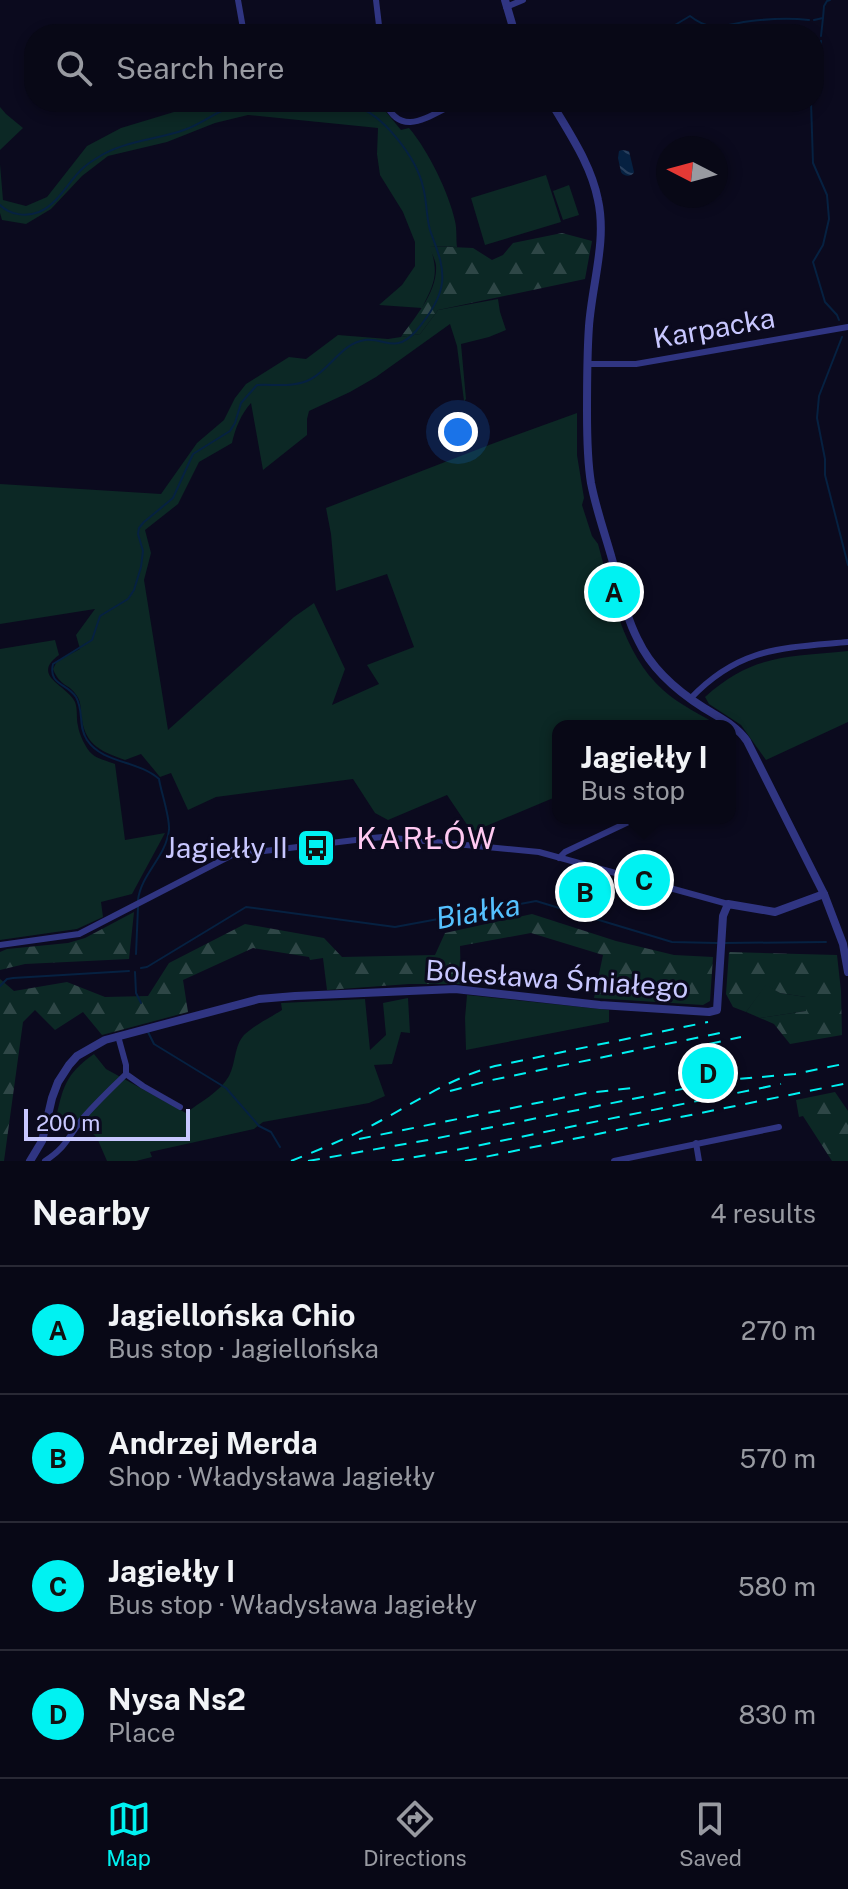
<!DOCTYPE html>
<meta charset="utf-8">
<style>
body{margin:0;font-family:"Public Sans",sans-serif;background:#161623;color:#f1f3f6}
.compass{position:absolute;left:656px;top:136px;width:72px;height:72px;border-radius:50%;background:#080816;box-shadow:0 4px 12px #0003;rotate:276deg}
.scale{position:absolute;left:24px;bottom:20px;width:166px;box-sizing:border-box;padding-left:8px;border:4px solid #c8c7ff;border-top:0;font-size:22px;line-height:28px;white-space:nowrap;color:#c8c7ff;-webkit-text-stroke:6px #0b0a1e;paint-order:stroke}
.you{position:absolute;left:458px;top:432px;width:28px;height:28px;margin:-20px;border:6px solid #fff;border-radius:50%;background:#1a73e8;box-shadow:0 0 0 12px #1a73e833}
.badge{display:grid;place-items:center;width:52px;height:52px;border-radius:50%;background:#00f2f2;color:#111;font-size:26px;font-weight:700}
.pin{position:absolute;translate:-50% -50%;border:4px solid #fff;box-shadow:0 2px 8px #0006}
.popup{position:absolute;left:552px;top:720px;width:184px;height:104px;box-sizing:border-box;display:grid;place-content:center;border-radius:16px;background:#080816;filter:drop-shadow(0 2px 6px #0005);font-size:26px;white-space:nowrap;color:#989aa1}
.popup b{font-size:30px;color:#f1f3f6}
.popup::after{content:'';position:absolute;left:50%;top:100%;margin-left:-16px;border:16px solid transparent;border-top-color:#080816}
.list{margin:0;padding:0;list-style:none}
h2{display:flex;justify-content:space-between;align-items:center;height:104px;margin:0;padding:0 32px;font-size:34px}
h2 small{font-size:26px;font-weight:400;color:#989aa1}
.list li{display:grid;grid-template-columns:52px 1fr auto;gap:24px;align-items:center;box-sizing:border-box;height:128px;padding:0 32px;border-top:2px solid #292935}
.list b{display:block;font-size:30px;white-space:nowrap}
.list p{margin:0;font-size:26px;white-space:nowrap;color:#989aa1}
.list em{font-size:26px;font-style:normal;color:#989aa1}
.icon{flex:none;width:44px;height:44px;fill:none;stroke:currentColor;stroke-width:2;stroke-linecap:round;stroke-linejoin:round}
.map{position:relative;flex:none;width:848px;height:1161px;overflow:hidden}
.search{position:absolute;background:#080816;box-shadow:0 4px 12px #0003;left:24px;right:24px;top:24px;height:88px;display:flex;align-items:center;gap:20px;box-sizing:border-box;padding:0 28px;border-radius:32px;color:#989aa1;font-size:30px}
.sheet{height:616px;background:#080816}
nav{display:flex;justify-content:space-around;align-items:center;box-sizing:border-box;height:112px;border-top:2px solid #292935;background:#080816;font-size:22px;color:#989aa1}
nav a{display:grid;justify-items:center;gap:4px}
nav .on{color:#00f2f2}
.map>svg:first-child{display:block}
</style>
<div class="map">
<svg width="848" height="1161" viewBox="0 0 848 1161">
<defs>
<pattern id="forest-firs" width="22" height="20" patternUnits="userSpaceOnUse" patternTransform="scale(2)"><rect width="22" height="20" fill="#0c2825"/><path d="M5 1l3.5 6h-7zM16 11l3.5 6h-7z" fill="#2e4646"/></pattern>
<pattern id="water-waves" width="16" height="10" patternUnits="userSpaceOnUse" patternTransform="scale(2)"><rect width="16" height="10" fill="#062141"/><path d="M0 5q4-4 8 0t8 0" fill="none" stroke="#29405e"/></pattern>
</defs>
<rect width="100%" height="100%" fill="#0b0a1e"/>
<!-- green -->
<g fill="#0c2825">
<path d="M207,102H365L382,107L401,130L409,128C428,150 449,193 455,221C457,229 456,239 457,247L430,246C439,274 435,282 422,308L379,305L402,285L415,266V242L403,212L380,175L377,154L378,128L248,115L215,123L167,142L108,156L82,176L51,209L26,224L2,220L0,213V164L3,200L26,206L47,197L87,146L121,128Z"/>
<path d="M0,107L6,114L23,128L0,150Z"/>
<path d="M546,175L561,222L485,245L471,198Z"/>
<path d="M569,185L579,215L563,220L553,191Z"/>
<path d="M498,299L500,312L506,330L489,337L461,344L466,399L464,401L457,346L450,324L376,377L350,392L309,411L307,419V435L263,470L251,403C241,414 235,429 232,443L199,462L178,504L145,530L151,553L144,580L168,730L294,617L314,603L345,669L332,705L379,684L367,665L414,647L387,574L336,591L331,534L326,508L489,445L577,413V455L584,498L582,505L592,536L598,544C612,594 622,653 663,690C680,705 701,715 720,726H558V796L472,832L447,795L388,820L375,813L353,779L216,797L188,810L171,773L160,777L141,754L125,760C103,752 86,746 82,720C80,712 82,703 77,696C69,683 60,687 53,669L57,661L80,649L76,635L95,609L0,624V484L161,494L197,443L224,420L235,398L246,384L289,357L306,359L338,335L388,339L420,334L438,310Z"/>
<path d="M55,640L59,655C30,676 67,685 75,702C78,710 76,718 78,726C79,734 86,749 92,754C97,759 108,761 115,764L125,840L165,833L132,894L101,902L103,917L77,929L0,940V649Z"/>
<path d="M848,651V722L766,760L741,725L709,704L705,697C752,654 788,657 848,651Z"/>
<path d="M766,984L780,993L806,997V1011L760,1018L746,1012Z"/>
<path d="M467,995L609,1010V1022L466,1050L465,1018Z"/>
<path d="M408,998L410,1033L401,1032L392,1064L374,1065L385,1096L369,1103L263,1122L254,1129L150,1152L152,1157L136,1161H107L97,1138L82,1122H55C63,1088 64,1075 94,1054L106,1069L186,1113C200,1102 220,1092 229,1076C236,1063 234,1046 244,1035C253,1026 271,1017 282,1010L281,1003L365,999L370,1050L386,1035L383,1003Z"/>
</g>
<!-- forest -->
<g fill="url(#forest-firs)">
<path d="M562,233L592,241L585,279L438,310L420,334L401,337C415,317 438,292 436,265C435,259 431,252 429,246L473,248L492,260L503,255L513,243Z"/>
<path d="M134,912L129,959L25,964L0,970V952L7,949L68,943L85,938Z"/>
<path d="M532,914L616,941L674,955L713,957L710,1001L703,1005L594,998L603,955L531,933L460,946L461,984H409L327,990L323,958L310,960L309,957L253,948L183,980L188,1012L102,1035L83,1012L55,1030L35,1010L23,1022L4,1161H0V979L14,991L67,982L105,997L148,996L169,963L245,924L324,938L342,957L435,955L445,933Z"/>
<path d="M729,952L837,955L841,991L842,1035L790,1044L774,1024L760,1018L806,1011V997L780,993L766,985L746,1012L733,1007L726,994Z"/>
<path d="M835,1092L848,1111V1161H832L803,1116L799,1117L796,1100Z"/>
</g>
<!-- water -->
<path fill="url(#water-waves)" d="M622,150L629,151L634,172C632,177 624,177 621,172L618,158L619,151Z"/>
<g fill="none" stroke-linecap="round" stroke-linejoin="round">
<!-- stream -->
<g stroke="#062141" stroke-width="2">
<path d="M814,20L823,18L824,6L827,1L830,0"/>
<path d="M655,34H660L690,16C713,34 725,24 751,21C768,19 791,18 809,20"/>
<path d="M821,36L823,18"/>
<path d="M814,85L821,41"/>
<path d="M811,102L813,163L827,195L829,219L823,245L813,262L825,302L837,315L839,320"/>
<path d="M0,205C10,215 26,217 39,212C58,204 68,182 82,169C87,164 92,161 97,158C122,141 156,140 184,130C202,124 216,111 234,106H354C383,113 417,159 423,187C427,201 426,216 430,230C436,248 444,263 442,283C440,300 427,318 416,331C395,354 387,338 365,340C342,343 331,368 311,379C295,388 275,384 257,385L241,403L235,423L230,431L193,454L173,498L144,522L139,528L138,534L143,551L141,567L134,590L128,599L100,616L92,640L53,664C48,685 67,683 76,697C84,711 78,727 87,740C103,764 138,760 159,779C161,792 170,817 169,830C166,857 141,874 138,900"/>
<path d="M842,337L819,396L817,418L825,459V475L848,565"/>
<path d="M724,943L826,942"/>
<path d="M136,954L138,907"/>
<path d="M141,968L147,967L246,907L395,927L536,901L672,942L717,943"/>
<path d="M135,972L136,993L141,1003"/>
<path d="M0,986L7,979L13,978L129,971"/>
<path d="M148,1032L154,1044L226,1088L259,1126L271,1132L280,1147"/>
</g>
<!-- minor -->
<g stroke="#303582" stroke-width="6">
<path d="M238,0L244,34"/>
<path d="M376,0L380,34"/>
<path d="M506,7L523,0"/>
<path d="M385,102C402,141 432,113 459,102"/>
<path d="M475,102L488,104L493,102"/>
<path d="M587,364H636L848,327"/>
<path d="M690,699C739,647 782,648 848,642"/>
<path d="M559,858L565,852L637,818"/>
<path d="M0,945L79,934L232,855L372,838L383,837L539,852L728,904"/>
<path d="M118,1036L126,1065V1074L143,1086L180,1107"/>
<path d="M696,1143L699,1161"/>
<path d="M45,1161C68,1146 68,1136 84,1117C97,1102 112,1088 126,1074"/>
<path d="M614,1161L779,1127"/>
</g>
<!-- tertiary -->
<g stroke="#303582" stroke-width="8">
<path d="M505,0L515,34"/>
<path d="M551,102C569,133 591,164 598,200C607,241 592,284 589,326C587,354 587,382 587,411C587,435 587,459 591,483C596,509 605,534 612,559C620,586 625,615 638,640C652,670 677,691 704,708C720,718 737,726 747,741L824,894L843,944L848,972"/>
<path d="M30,1161L42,1141L52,1098L58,1082L69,1065L77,1056L105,1040L259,999L295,996L455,989L600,1005L709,1012L717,1010L723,916L728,904L775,912L824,894"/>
</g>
<!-- rail -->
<g stroke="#00f2f2" stroke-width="2" stroke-dasharray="12 10" stroke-linecap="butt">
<path d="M709,1044L741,1037"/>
<path d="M450,1091L492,1080L720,1033"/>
<path d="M359,1139L586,1093L633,1088"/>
<path d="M291,1161C321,1149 353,1136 382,1120C419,1100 453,1077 495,1066L708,1022"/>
<path d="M308,1161L428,1140L727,1080L795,1074L848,1063"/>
<path d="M392,1161L456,1150L781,1084"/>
<path d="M465,1161L848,1083"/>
</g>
</g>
<!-- icons -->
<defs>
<g id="bus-square" transform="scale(2)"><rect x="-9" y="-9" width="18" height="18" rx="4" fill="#00f2f2" stroke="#0b0a1e"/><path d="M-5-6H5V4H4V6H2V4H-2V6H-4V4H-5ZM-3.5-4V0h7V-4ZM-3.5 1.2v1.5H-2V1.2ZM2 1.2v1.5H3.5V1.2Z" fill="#111"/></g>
</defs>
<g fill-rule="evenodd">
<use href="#bus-square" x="316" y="848"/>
</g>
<g text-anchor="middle" stroke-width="6" stroke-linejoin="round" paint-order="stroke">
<!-- street labels -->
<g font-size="28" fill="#c8c7ff" stroke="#0b0a1e">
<text transform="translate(714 328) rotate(-10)" y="10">Karpacka</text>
<text transform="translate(557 979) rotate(4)" y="10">Bolesława Śmiałego</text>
</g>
<!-- poi labels -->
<g font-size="28" fill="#c8c7ff" stroke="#0b0a1e" text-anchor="end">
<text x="288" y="858">Jagiełły II</text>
</g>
<!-- neighbourhood labels -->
<g font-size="30" letter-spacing="2" fill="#ffc9f1" stroke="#0b0a1e">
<text x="427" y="849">KARŁÓW</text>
</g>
<!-- water labels -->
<g font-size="30" font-style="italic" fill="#55c1ff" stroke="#0b0a1e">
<text transform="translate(478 912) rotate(-10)" y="10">Białka</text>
</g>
</g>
</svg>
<svg class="compass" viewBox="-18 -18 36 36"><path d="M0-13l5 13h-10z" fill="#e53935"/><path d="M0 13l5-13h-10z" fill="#989aa1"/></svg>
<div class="scale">200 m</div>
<div class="you"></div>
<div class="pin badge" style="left:614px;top:592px">A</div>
<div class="pin badge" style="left:585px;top:892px">B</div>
<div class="pin badge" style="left:644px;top:880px">C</div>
<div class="popup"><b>Jagiełły I</b>Bus stop</div>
<div class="pin badge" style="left:708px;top:1073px">D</div>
<div class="search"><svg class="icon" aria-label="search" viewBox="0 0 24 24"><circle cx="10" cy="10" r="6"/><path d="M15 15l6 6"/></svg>Search here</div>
</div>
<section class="sheet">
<h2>Nearby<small>4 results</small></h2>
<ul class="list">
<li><span class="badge">A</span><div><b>Jagiellońska Chio</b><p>Bus stop · Jagiellońska</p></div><em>270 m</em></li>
<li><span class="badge">B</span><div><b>Andrzej Merda</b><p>Shop · Władysława Jagiełły</p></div><em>570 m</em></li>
<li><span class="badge">C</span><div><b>Jagiełły I</b><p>Bus stop · Władysława Jagiełły</p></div><em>580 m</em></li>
<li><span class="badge">D</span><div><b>Nysa Ns2</b><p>Place</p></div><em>830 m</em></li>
</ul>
</section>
<nav>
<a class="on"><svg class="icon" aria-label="map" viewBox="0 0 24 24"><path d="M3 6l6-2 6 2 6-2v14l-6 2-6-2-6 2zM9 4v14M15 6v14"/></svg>Map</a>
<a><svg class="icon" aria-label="directions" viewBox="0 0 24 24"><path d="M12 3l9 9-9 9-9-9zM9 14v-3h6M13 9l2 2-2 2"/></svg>Directions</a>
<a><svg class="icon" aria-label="saved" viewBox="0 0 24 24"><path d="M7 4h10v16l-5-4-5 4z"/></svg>Saved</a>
</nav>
